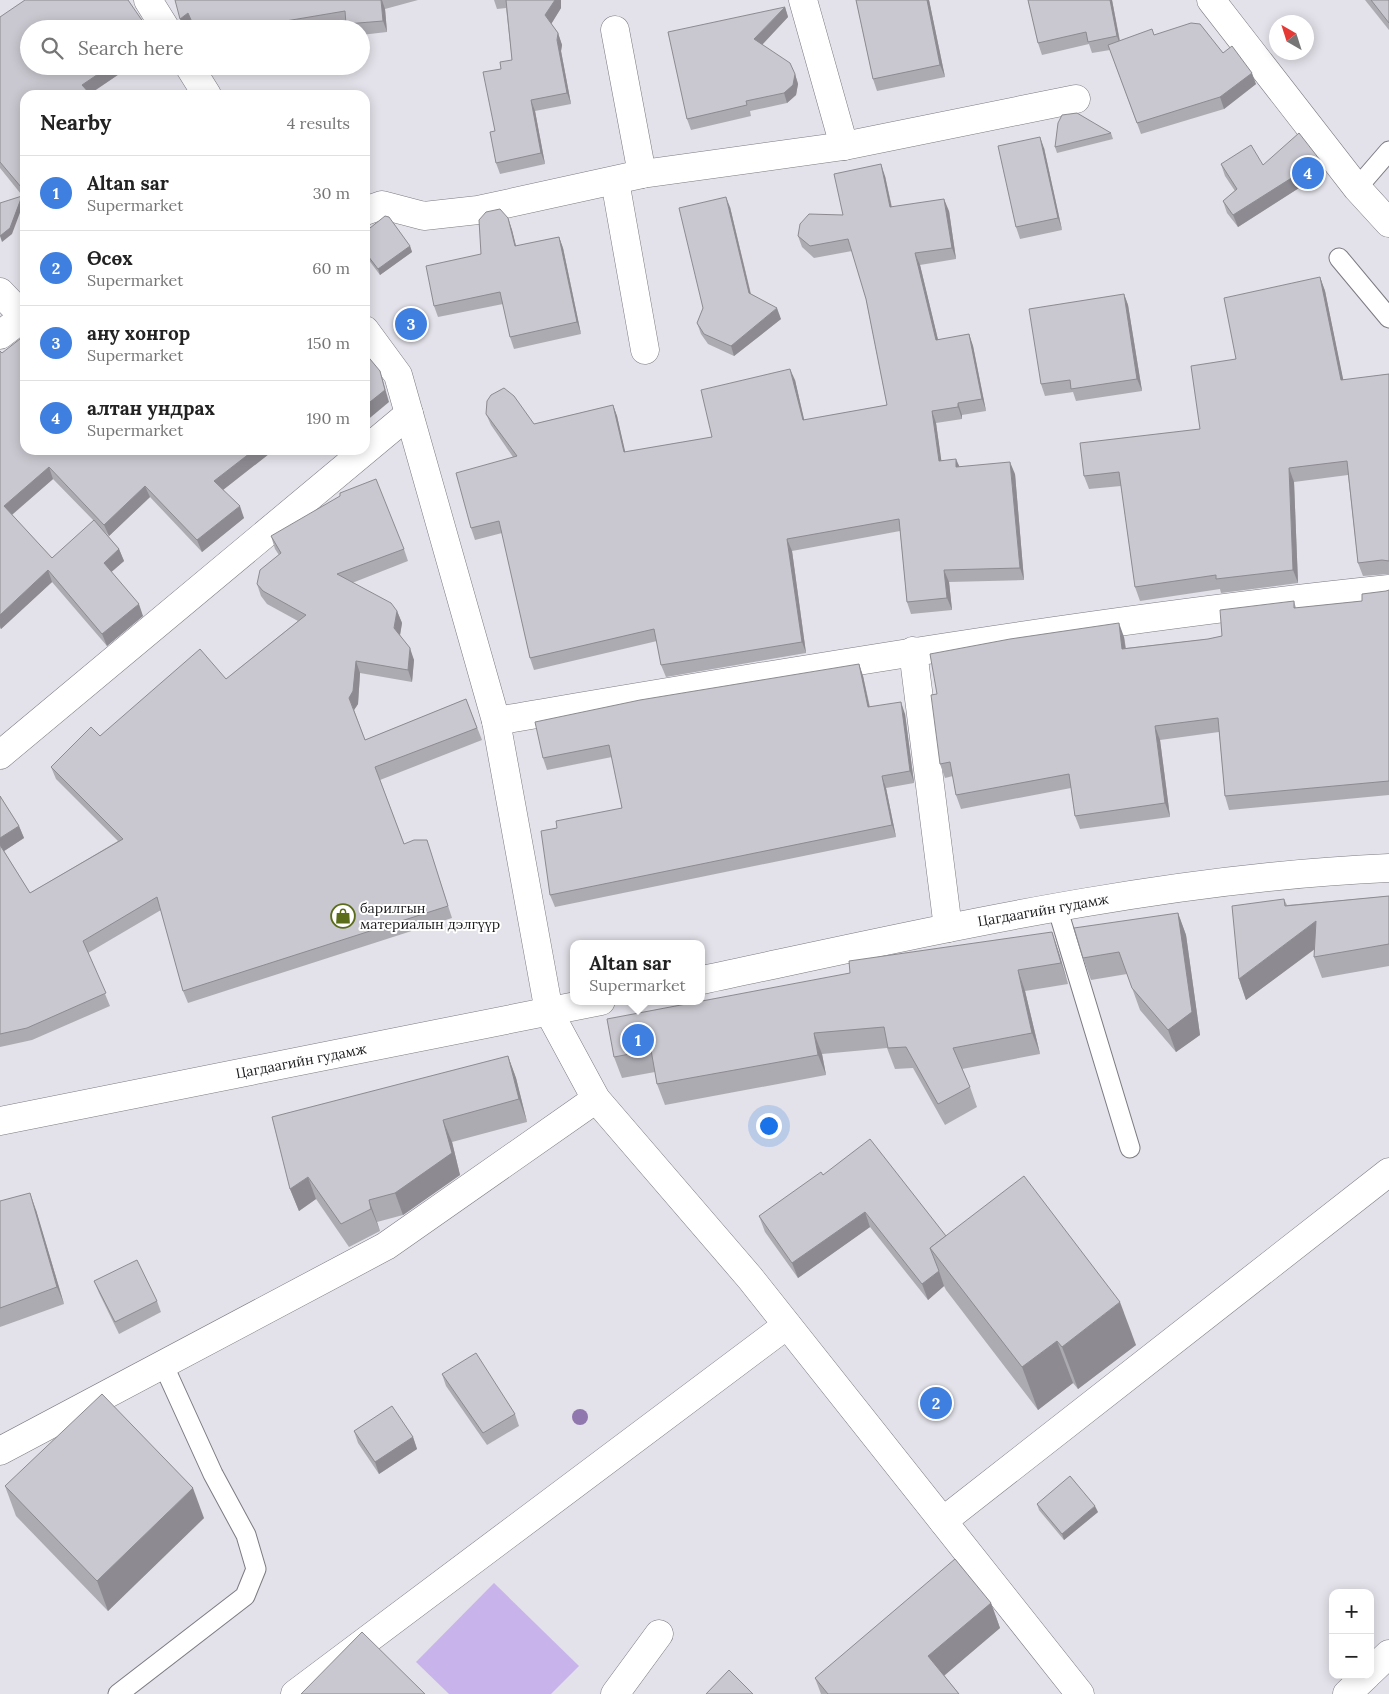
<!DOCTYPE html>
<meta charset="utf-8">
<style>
body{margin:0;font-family:Lora,serif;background:#f2f2f2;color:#222}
.controls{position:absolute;right:15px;bottom:15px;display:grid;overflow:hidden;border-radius:10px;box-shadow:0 2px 12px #0003}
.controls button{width:45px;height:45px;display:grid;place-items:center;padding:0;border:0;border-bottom:1px solid #e0e0e0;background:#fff;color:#222;font:25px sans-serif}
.compass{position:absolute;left:1269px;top:15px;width:45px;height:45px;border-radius:50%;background:#fff;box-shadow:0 2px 12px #0003;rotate:321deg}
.you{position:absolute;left:768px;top:1125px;width:18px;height:18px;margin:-12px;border:4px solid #fff;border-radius:50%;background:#1a73e8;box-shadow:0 0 0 8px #1a73e833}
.badge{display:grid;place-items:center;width:32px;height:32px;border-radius:50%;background:#5b6d1a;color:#fff;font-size:16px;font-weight:700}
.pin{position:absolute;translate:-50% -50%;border:2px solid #fff;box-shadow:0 1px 5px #0006}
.popup{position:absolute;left:570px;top:940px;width:135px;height:65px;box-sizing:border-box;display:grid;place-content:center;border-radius:10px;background:#fff;filter:drop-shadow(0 1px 4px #0005);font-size:16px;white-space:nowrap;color:#767676}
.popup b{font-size:19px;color:#222}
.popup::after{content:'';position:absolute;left:50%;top:100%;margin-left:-10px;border:10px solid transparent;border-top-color:#fff}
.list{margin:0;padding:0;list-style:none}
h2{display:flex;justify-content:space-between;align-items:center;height:65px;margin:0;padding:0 20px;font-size:21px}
h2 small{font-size:16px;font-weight:400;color:#767676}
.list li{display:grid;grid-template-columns:32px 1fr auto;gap:15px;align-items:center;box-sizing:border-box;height:75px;padding:0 20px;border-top:1px solid #e0e0e0}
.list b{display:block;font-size:19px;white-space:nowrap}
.list p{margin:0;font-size:16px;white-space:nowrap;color:#767676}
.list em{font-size:16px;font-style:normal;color:#767676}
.icon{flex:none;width:28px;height:28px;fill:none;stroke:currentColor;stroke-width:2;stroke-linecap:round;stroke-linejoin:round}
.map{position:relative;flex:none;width:1389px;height:1694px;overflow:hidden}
.search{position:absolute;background:#fff;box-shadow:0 2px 12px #0003;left:20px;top:20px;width:350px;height:55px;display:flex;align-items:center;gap:12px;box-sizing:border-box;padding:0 18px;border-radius:28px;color:#767676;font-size:19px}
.panel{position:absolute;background:#fff;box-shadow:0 2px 12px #0003;left:20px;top:90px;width:350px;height:365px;border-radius:15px}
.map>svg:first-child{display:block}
</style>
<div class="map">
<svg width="1389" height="1694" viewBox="0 0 1389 1694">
<rect width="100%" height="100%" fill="#e3e1e9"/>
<!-- green -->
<path fill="#c8b4ea" d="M494,1583L579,1666L551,1694H449L416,1662Z"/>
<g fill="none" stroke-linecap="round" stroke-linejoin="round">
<!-- service casing -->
<g stroke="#7d7a82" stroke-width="21">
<g id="service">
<path d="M1357,188L1389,151"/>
<path d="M1339,258L1389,318"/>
<path d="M1057,907L1130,1148"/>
<path d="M118,1694L245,1596L256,1569L246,1535L213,1474L163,1364"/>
</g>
</g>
<!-- minor casing -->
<g stroke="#7d7a82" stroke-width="29">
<g id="minor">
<path d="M148,0L166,29"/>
<path d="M803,0L844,146"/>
<path d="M1211,0L1357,188L1389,223"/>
<path d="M615,30L642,174"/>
<path d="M189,66L207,95"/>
<path d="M615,181L645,350"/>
<path d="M365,211L382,205L424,216L478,210L642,174L844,146L1076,99"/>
<path d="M0,292L24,317"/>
<path d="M365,330L398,375L496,721L549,1012L596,1099L750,1278L1080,1694"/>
<path d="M0,335L25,316"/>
<path d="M913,651L948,928"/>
<path d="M496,721C793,671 1089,620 1389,589"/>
<path d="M0,755L409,414"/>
<path d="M0,1451L386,1246L596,1099"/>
<path d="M943,1521L1389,1172"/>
<path d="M1370,1672L1389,1654"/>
<path d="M295,1694L787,1325"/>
<path d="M615,1694L659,1634"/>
<path d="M1347,1694L1367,1675"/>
</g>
</g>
<!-- primary casing -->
<g stroke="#7d7a82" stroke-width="29">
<g id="primary">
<path d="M702,980C929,932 1156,878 1389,868"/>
<path d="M0,1121L601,1001"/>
</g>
</g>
<!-- service -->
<use href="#service" stroke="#fff" stroke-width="19"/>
<!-- minor -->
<use href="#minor" stroke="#fff" stroke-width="28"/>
<!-- primary -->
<use href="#primary" stroke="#fff" stroke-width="28"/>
</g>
<!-- trees -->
<circle fill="#9077ae" cx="580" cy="1417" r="8"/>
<!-- wall -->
<g fill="#adabb2" fill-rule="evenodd">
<path d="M175,0H418L385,9L387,32L361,35V29H348L346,23L312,29H194L193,25Z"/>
<path d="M494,0H561V8L551,24L558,33L562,45L561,51L571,104L535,111L545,164L500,174L496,163L495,131L501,69L512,60L506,8L497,9Z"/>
<path d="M856,0H929L945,77L877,91L873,79Z"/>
<path d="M1028,0H1112L1120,41L1154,35L1223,53L1256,84L1224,109L1141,134L1110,50L1092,53L1089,44L1042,55L1038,43Z"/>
<path d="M1365,0H1389V30Z"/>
<path d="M785,7L788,17L762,45L795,74L798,84L796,95L787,103L750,111L751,116L691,130L687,119Z"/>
<path d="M0,17L29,66H131L90,94L25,95V199L0,168Z"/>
<path d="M1111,133L1113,139L1057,153L1055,147Z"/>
<path d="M1044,148L1062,230L1020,239L1016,227Z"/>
<path d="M1221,164L1263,165L1324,172L1238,227L1227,213L1223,201L1235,191L1225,176Z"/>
<path d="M885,176L892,207L949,211L956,259L920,265L938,340L969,334L973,346L986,411L962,415V419L936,423L941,460L959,467L1015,474L1024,580L949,582L952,610L911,614L907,602L900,531L792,551L806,653L666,677L661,665L657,641L534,670L530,658L502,533L475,540L471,528L513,457L491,425L486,414L534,424L613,405L617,416L625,452L712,437L795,380L804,420L887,405L866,299L852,251L814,258L802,247L798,236L843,215Z"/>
<path d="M730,207L751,294L781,319L734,356L708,344L701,334L697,323L703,308Z"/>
<path d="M508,218L512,230L516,246L559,237L563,248L581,334L514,349L510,337L503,304L438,317L434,306L481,254Z"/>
<path d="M365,232L410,246L412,252L380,275L365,255Z"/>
<path d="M1320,277L1325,291L1343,380L1389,374V574L1363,576L1358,563L1348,475L1294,482L1298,583L1221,593L1220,589L1140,601L1135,587L1121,486L1089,489L1084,476L1200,429L1236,359Z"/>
<path d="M1124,294L1128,305L1142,391L1076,401L1073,392L1045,396L1041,384Z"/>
<path d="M0,351L2,353L274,450L223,490L244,518L202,552L150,497L109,536L104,531L119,549L124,561L111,572L143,616L107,646L52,582L1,629L0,628ZM53,479L94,521L52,558L12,515Z"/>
<path d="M271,536L404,549L408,561L352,583L397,611L402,623L400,635L414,660L412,682L360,673L358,704L354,710L365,740L466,699L482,740L380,780L404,844L431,853L452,918L188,1003L183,991L161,910L88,953L110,1006L32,1040L0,1047V796L19,826L24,838L4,851L30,893L118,841L56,779L51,767L100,736L226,679L298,621L267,604L261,596L257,584L279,555L275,549Z"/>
<path d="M1389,590V795L1229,810L1225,796L1219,732L1160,740L1170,817L1080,829L1075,816L1071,788L961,809L956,795L953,776L945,778L940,764L937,694L1124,637L1126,648L1208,639L1222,636L1294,601L1296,608L1362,601Z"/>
<path d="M859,664L863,676L870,707L905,714L914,783L886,788L896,837L555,907L550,895L557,828L622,808L612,757L547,770L543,758Z"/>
<path d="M1389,896V966L1322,978L1314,957L1315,949L1246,1000L1239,979L1284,899L1287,905Z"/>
<path d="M1178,913L1186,935L1200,1035L1176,1052L1140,1010L1127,974L1091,980L1083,958Z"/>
<path d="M1052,932L1059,953L1068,984L1025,991L1040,1054L962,1069L970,1087L977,1107L945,1125L913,1068L895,1069L887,1048L822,1054L826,1075L665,1105L657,1084L655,1072L622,1078L614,1057L850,973Z"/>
<path d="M508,1056L516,1078L527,1122L452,1142L460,1175L403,1215L377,1222L380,1231L349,1247L316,1199L299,1211L290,1189Z"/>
<path d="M823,1175L946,1236L1136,1345L1078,1389L1073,1383L1038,1410L946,1290L944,1286L928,1300L870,1227L798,1278L765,1232L759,1216Z"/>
<path d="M0,1201L36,1210L64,1304L0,1327Z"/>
<path d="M94,1281L157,1301L161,1312L119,1334L99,1293Z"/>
<path d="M442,1374L515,1414L519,1426L487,1445L446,1386Z"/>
<path d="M354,1431L413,1437L417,1449L379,1474L358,1443Z"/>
<path d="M5,1486L204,1518L108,1611L16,1516Z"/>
<path d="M1037,1504L1098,1512L1064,1540L1039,1510Z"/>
<path d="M991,1603L1000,1628L944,1675L959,1694H821L815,1678Z"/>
</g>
<!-- shaded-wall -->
<g fill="#8d8b91">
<path d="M381,0H382L385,9L387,32L383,21Z"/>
<path d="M555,0H561V8L550,26L545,15Z"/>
<path d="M927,0H929L945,77L940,65Z"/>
<path d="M1110,0H1112L1121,48L1117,36Z"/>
<path d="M785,7L788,17L758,49L754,39Z"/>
<path d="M188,13L193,25L187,29H184L180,19Z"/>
<path d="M558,33L562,45L561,51L571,104L567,93L557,40Z"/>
<path d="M110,66H131L88,95L82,85Z"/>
<path d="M1252,73L1256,84L1224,109L1220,97Z"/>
<path d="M795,74L798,84L796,95L787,103L784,93Z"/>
<path d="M531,100L535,111L545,164L541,153Z"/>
<path d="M1040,137L1044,148L1062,230L1058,218Z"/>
<path d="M1320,160L1324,172L1238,227L1233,215Z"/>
<path d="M881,164L885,176L894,219L890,207Z"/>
<path d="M25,177V198L21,187Z"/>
<path d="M22,196L24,202L12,234L2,242L0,236Z"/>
<path d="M726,197L730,207L753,304L749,293Z"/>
<path d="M944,199L949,211L956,259L952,248Z"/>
<path d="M508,218L512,230L519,258L515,246Z"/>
<path d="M559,237L563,248L581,334L577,322Z"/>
<path d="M410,246L412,252L380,275L378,269Z"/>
<path d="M915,253L920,265L941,352L936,340Z"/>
<path d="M1320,277L1325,291L1346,393L1341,380Z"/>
<path d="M1124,294L1128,305L1142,391L1137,379Z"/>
<path d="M777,308L781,319L734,356L731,346Z"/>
<path d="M969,334L973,346L986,411L982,399Z"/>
<path d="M790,369L795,380L807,432L803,420Z"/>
<path d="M380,371L389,402L365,422V406Z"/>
<path d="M958,403L962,415V419L958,407Z"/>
<path d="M613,405L617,416L628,464L624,452Z"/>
<path d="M932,411L936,423L943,472L939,461Z"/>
<path d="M254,450H274L219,493L214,481Z"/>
<path d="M956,459L961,470L956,467Z"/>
<path d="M1010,462L1015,474L1024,580L1020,568Z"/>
<path d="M49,467L53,479L8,518L4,506Z"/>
<path d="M1289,468L1294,482L1298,583L1293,570Z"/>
<path d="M145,486L150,497L109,536L104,525Z"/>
<path d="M240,506L244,518L202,552L197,540Z"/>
<path d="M787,539L792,551L806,653L802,642Z"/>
<path d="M119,549L124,561L108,575L104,563Z"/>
<path d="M48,570L52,582L1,629L0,626V615Z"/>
<path d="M944,570L949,582L952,610L947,598Z"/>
<path d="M139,604L143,616L107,646L102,634Z"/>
<path d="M397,611L402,623L399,641L394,628Z"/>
<path d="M1119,623L1124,637L1127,662L1122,649Z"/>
<path d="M410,648L414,660L412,682L408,670Z"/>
<path d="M356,661L360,673L358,704L354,710L349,698Z"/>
<path d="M859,664L863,676L872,719L868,707Z"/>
<path d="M901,702L905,714L914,783L910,771Z"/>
<path d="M1155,726L1160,740L1170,817L1165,803Z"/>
<path d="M882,776L886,788L896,837L892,825Z"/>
<path d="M19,826L24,838L1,853L0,849V838Z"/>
<path d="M1178,913L1186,935L1200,1035L1176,1052L1168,1030Z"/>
<path d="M1316,921L1324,942L1246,1000L1239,979Z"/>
<path d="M1052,932L1059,953L1068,984L1061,963Z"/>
<path d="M1018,970L1025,991L1040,1054L1032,1033Z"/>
<path d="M814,1033L822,1054L826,1075L818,1055Z"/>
<path d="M508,1056L516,1078L527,1122L519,1099Z"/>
<path d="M443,1120L452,1142L460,1175L403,1215L395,1193Z"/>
<path d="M308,1177L316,1199L299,1211L290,1189Z"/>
<path d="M30,1193L36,1210L64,1304L57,1287Z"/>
<path d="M369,1200L377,1222L380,1231L371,1209Z"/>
<path d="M865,1212L870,1227L798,1278L792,1263Z"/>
<path d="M939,1271L944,1286L928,1300L922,1284Z"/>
<path d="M1120,1302L1136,1345L1078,1389L1062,1347Z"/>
<path d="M1057,1341L1073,1383L1038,1410L1022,1367Z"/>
<path d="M413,1437L417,1449L379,1474L375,1462Z"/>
<path d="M193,1488L204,1518L108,1611L97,1581Z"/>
<path d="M1095,1506L1098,1512L1064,1540L1062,1534Z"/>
<path d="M991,1603L1000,1628L938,1681L928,1656Z"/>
</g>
<!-- building -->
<g fill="#c9c7cf" stroke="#8d8b91">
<path d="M25,0H128L148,29H29V66H110L82,85L91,95H25V177L21,187L0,162V17Z"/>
<path d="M175,0H381L383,21L346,24L345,11L262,25L254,29H195L188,13L180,19Z"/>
<path d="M506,0H555L545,15L558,33L557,40L567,93L531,100L541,153L496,163L490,132L495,131L483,72L501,69L500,62L512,60Z"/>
<path d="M856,0H927L940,65L873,79Z"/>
<path d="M1028,0H1110L1117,36L1088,42L1086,32L1038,43Z"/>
<path d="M1371,0H1389V23Z"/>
<path d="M785,7L754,39L790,63L795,74L793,85L784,93L746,101L747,105L687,119L668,32Z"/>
<path d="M1191,23L1200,24L1223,53L1232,46L1252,73L1220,97L1137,123L1108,45L1152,29L1154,35Z"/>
<path d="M1077,113L1111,133L1055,147L1058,123L1062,115Z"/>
<path d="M1299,133L1320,160L1233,215L1223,201L1237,189L1221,164L1251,145L1263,165Z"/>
<path d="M1040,137L1058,218L1016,227L998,146Z"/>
<path d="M881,164L890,207L944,199L952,248L915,253L936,340L969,334L982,399L958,403V407L932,411L939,461L956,459V467L1010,462L1020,568L944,570L947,598L907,602L899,519L787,539L802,642L661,665L654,629L530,658L499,521L471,528L456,473L517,456L486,414L487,401L491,395L504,388L514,396L534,424L613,405L624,452L712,437L701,390L790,369L803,420L887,405L866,299L848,239L810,246L798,236L800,224L809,214L843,215L834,174Z"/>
<path d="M22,196L10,228L0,236V203Z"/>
<path d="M726,197L749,293L777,308L731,346L704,334L697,323L703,308L679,208Z"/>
<path d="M500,209L508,218L515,246L559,237L577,322L510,337L500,292L434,306L426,266L481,254L479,220L486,212Z"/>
<path d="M385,216L389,217L410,246L378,269L365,252V232Z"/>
<path d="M1320,277L1341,380L1389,374V561L1382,560L1358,563L1347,461L1289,468L1293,570L1216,579V575L1135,587L1119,472L1084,476L1080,443L1200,429L1191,366L1236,359L1224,298Z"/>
<path d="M1124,294L1137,379L1071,389L1070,380L1041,384L1029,309Z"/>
<path d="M25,335V450H254L214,481L240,506L197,540L145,486L104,525L49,467L4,506L52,558L94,520L119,549L104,563L139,604L102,634L48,570L0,615V351L2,353Z"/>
<path d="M365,353L380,371L385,390L365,406Z"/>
<path d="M376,479L404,549L337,574L391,603L397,611L394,628L410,648L408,670L356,661L353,691L349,698L365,740L466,699L477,728L375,767L404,844L414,840H427L448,906L183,991L157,897L83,941L106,993L27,1028L0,1034V845L30,893L123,839L51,767L91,727L100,736L200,649L226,679L306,615L263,591L257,584L260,570L281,553L271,536L340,496V493Z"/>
<path d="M1389,590V781L1225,796L1218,718L1155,726L1165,803L1075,816L1069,774L956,795L950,762L940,764L931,695L937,694L930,654L1010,639L1119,623L1122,649L1208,639L1222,636L1220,610L1294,601V608L1362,601V594L1386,591Z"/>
<path d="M859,664L868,707L901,702L910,771L882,776L892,825L550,895L541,831L557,828L556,821L622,808L609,745L543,758L535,722L640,700Z"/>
<path d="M0,796L19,826L0,838Z"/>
<path d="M1389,896V944L1314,957L1316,921L1239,979L1232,906L1284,899L1285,906Z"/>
<path d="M1178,913L1192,1012L1168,1030L1132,988L1119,952L1083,958L1074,928Z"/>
<path d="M1052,932L1061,963L1018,970L1032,1033L953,1048L970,1087L938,1104L906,1047L888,1048L884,1027L814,1033L818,1055L657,1084L651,1050L614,1057L607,1019L850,973L849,961Z"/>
<path d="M508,1056L519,1099L443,1120L452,1153L395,1193L369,1200L371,1209L341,1224L308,1177L290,1189L272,1117Z"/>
<path d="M870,1139L946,1236L930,1248L939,1271L922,1284L865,1212L792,1263L759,1216L821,1172L823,1175Z"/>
<path d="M1024,1176L1120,1302L1062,1347L1057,1341L1022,1367L930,1248Z"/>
<path d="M30,1193L57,1287L0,1308V1201Z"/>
<path d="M137,1260L157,1301L115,1322L94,1281Z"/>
<path d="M476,1353L515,1414L483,1433L442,1374Z"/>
<path d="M102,1394L193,1488L97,1581L5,1486Z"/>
<path d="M392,1406L413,1437L375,1462L354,1431Z"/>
<path d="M1070,1476L1095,1506L1062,1534L1037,1504Z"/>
<path d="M955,1559L991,1603L928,1656L959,1694H828L815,1678Z"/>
<path d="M362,1632L425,1694H301Z"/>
<path d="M729,1670L753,1694H706Z"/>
</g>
<!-- icons -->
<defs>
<g id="shop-ring" transform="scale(1.25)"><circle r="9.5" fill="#fff" stroke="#5b6d1a" stroke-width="1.5"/><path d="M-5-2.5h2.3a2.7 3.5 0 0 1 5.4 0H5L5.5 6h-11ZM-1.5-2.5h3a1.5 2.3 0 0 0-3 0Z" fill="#5b6d1a"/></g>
</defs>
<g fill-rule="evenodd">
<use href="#shop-ring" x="343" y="916"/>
</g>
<g text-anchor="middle" stroke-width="4" stroke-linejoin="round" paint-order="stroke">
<!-- poi labels -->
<g font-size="14" fill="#1c1b1e" stroke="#fff" text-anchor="start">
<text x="360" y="913">барилгын<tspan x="360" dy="16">материалын дэлгүүр</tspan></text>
</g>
<!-- street labels -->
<g font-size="14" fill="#1c1b1e" stroke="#fff">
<text transform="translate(1043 910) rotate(-10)" y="5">Цагдаагийн гудамж</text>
<text transform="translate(301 1061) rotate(-11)" y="5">Цагдаагийн гудамж</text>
</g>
</g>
</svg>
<div class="controls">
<button>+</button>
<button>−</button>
</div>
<svg class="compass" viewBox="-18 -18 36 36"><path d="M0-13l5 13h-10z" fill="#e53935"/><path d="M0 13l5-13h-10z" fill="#767676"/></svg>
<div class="you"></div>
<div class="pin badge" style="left:638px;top:1040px;background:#3f7fe0">1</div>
<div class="popup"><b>Altan sar</b>Supermarket</div>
<div class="pin badge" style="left:936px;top:1403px;background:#3f7fe0">2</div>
<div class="pin badge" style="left:411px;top:324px;background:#3f7fe0">3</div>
<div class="pin badge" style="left:1308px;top:173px;background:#3f7fe0">4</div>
<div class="search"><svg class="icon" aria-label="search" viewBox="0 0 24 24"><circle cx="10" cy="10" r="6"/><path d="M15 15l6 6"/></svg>Search here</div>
<section class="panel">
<h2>Nearby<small>4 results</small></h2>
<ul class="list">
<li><span class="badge" style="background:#3f7fe0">1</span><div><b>Altan sar</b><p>Supermarket</p></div><em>30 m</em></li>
<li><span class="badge" style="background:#3f7fe0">2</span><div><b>Өсөх</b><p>Supermarket</p></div><em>60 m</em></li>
<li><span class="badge" style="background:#3f7fe0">3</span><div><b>ану хонгор</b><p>Supermarket</p></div><em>150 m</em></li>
<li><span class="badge" style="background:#3f7fe0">4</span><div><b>алтан ундрах</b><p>Supermarket</p></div><em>190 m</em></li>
</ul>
</section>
</div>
